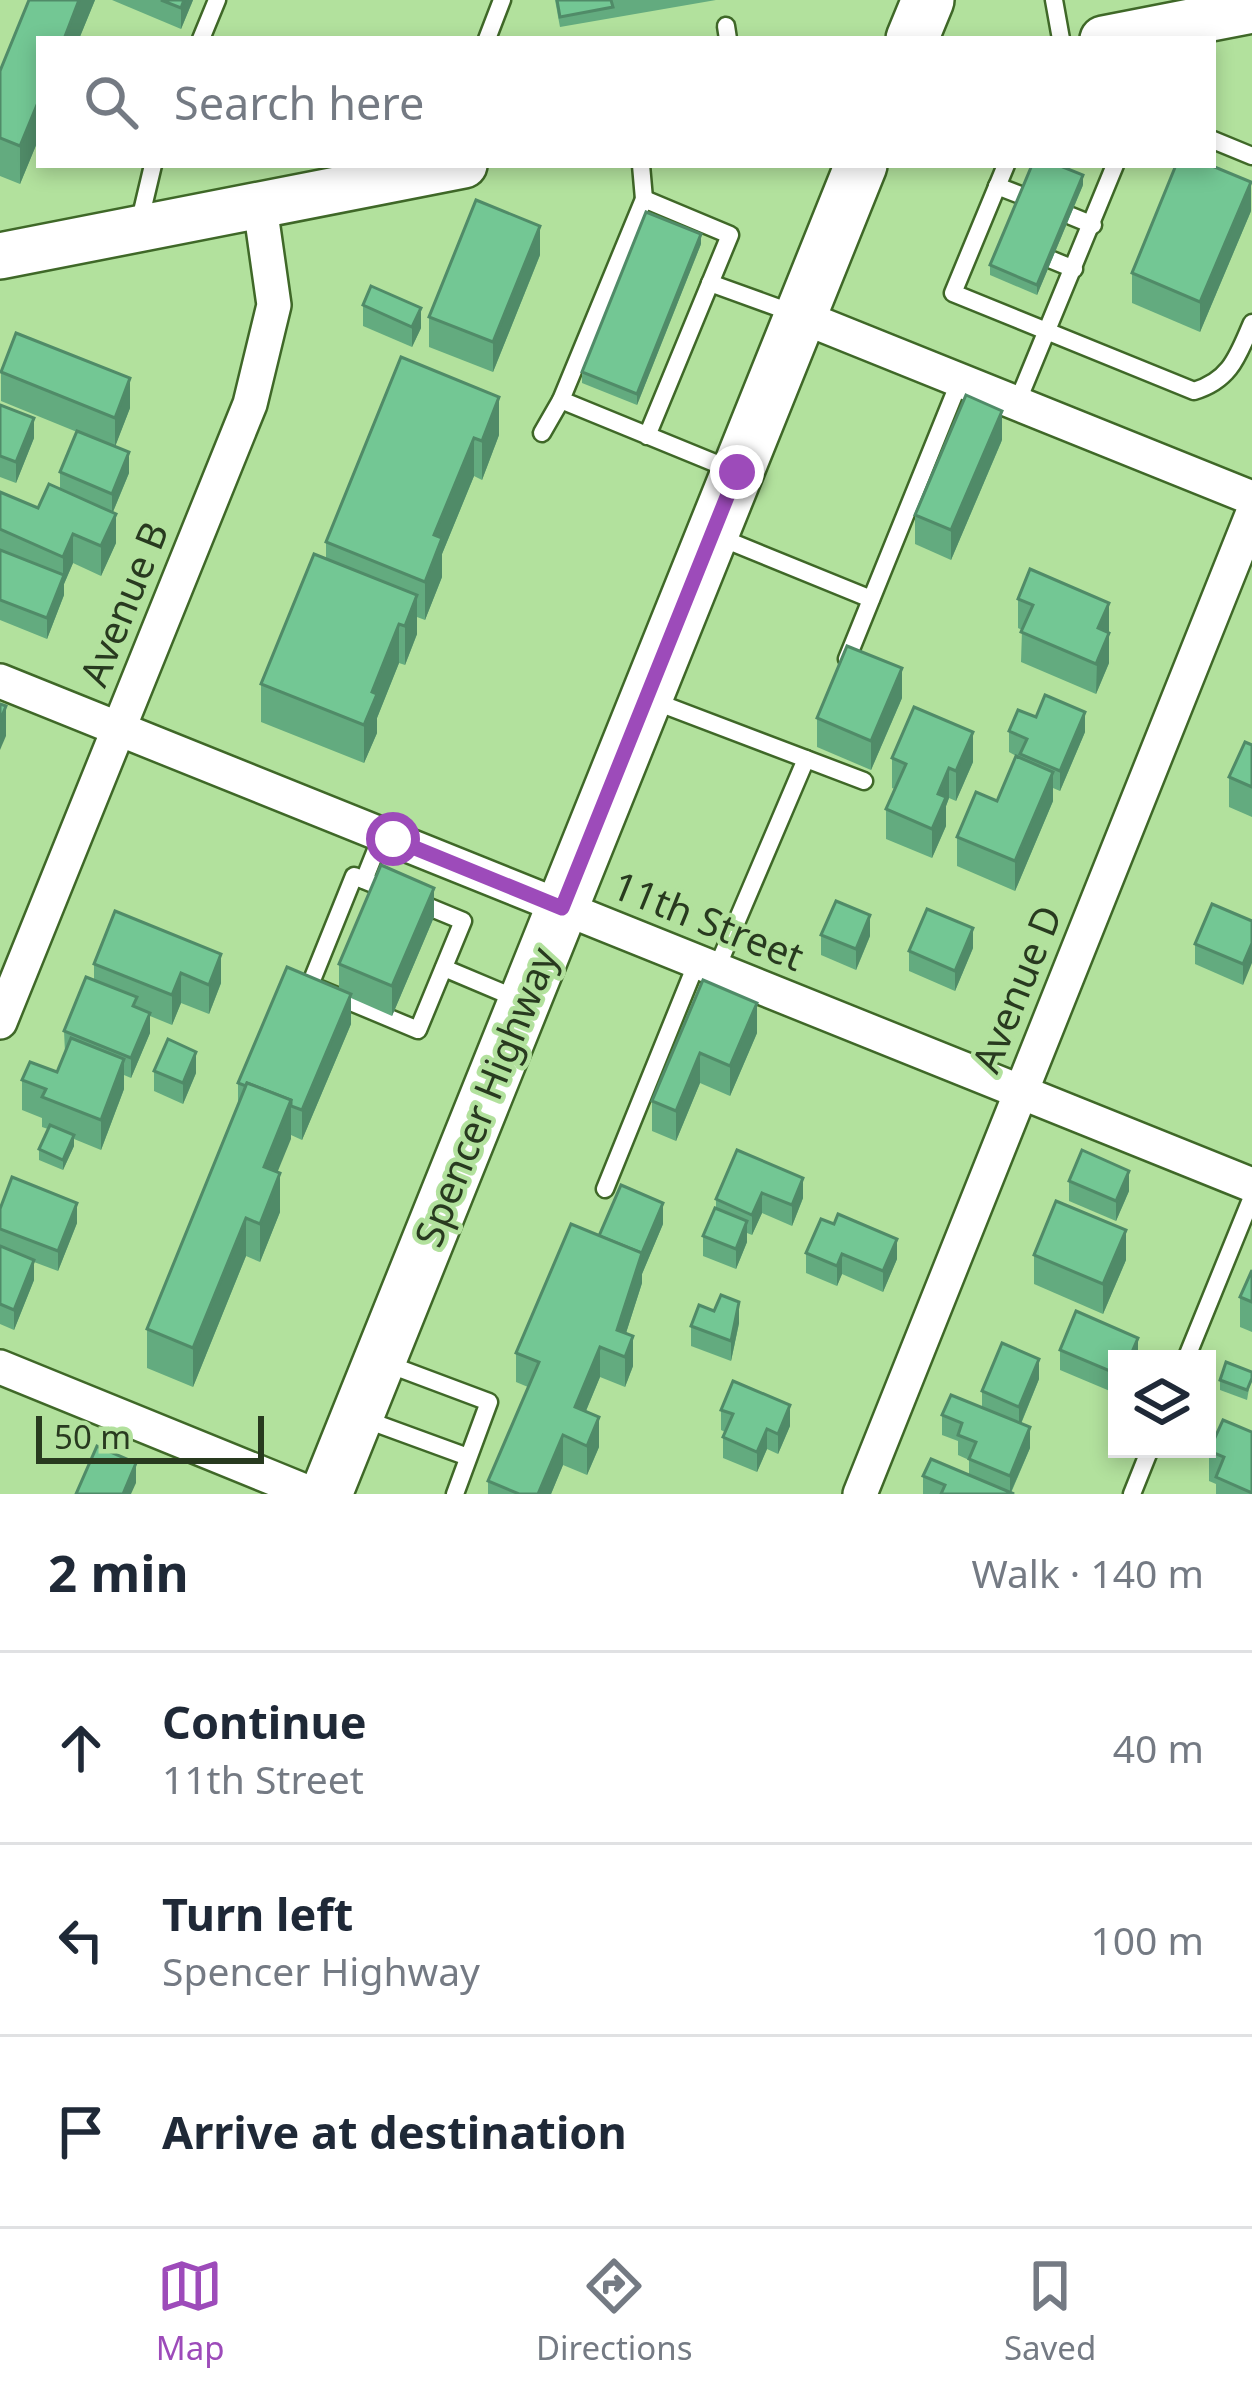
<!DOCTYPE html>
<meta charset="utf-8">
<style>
body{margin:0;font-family:"Noto Sans",sans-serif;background:#f6f6f7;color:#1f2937}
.controls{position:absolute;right:36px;bottom:36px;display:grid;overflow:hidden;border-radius:0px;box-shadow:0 6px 18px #0003}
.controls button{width:108px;height:108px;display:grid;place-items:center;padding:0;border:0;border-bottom:3px solid #e0e1e3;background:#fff;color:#1f2937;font:60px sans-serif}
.scale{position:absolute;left:36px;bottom:30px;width:228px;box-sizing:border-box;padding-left:12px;border:6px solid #283a1f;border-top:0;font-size:33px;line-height:42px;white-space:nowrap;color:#283a1f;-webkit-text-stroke:9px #b2e19d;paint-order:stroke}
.stop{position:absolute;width:36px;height:36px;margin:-27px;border:9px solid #9d4bba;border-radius:50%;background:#fff}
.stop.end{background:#9d4bba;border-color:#fff;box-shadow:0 3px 12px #0008}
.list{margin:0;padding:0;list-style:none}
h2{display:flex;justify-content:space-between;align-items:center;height:156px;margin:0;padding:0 48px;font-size:51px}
h2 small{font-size:39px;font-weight:400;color:#747a83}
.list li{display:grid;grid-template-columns:78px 1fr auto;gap:36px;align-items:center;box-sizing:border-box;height:192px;padding:0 48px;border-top:3px solid #e0e1e3}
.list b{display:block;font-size:45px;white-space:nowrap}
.list p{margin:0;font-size:39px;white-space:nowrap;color:#747a83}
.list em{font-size:39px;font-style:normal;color:#747a83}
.icon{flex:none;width:66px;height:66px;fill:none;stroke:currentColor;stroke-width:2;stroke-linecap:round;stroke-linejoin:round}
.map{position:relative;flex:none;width:1252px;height:1494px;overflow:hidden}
.search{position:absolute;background:#fff;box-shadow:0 6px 18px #0003;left:36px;right:36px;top:36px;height:132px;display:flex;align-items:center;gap:30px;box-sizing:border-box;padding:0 42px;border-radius:0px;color:#747a83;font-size:45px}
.sheet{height:732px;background:#fff}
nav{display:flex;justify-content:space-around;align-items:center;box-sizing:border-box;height:168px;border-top:3px solid #e0e1e3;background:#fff;font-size:33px;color:#747a83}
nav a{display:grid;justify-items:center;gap:6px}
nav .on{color:#9d4bba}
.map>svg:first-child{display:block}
</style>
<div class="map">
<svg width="1252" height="1494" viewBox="0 0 1252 1494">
<rect width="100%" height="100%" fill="#b2e19d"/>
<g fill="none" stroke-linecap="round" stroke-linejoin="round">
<!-- lane casing -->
<g stroke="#3f6828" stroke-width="21">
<g id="lane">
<path d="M1054,0L1061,39"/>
<path d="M726,26L728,39"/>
<path d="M201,39L217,0"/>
<path d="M487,39L502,0"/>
<path d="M1213,140L1252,156"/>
<path d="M641,165L644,199"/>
<path d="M1006,165L953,293L1194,391C1231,380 1238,355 1252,323"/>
<path d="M997,186L1023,196"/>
<path d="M1071,216L1093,225"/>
<path d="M139,224L153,165"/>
<path d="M1052,260L1074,269"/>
<path d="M710,283L793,313"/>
<path d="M1017,403L1115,165"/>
<path d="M542,433L561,400"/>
<path d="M647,436L730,235L644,199L561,400L732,470"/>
<path d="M719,537L871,599"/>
<path d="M847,659L960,380"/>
<path d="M651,700L864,781"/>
<path d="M354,876L463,921L418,1030L310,985Z"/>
<path d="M364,880L382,835"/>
<path d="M444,968L520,1000"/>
<path d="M716,970L806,759"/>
<path d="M605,1189L697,962"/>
<path d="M1186,1359L1252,1197"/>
<path d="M385,1363L489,1402L455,1494"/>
<path d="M364,1419L468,1457"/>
<path d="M1132,1494L1150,1449"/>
</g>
</g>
<!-- street casing -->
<g stroke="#3f6828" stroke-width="38">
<g id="street">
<path d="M800,316L1252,498"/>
<path d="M0,681L1252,1185"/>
<path d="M0,1022L250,404L274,305L260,206"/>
<path d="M0,1367L312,1494"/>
<path d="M860,1494L1252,515"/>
</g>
</g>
<!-- secondary casing -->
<g stroke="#3f6828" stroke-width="50">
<g id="secondary">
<path d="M1103,39L1252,10"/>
<path d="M0,256L464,165"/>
</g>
</g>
<!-- primary casing -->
<g stroke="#3f6828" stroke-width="56">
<g id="primary">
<path d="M912,39L928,0"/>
<path d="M326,1494L861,165"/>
</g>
</g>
<!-- lane -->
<use href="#lane" stroke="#fff" stroke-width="16"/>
<!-- street -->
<use href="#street" stroke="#fff" stroke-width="33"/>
<!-- secondary -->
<use href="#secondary" stroke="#fff" stroke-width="45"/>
<!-- primary -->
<use href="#primary" stroke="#fff" stroke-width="51"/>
</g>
<!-- wall -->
<g fill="#63ab7f">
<path d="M29,0H95L79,39H39V138L20,184L0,176V71Z"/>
<path d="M112,0H193L181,29Z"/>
<path d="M555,0H716L560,27Z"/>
<path d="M1083,185L1037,295L990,275V265Z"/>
<path d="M1251,211L1200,332L1132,303V273Z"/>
<path d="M701,244L637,405L582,383V372Z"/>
<path d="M540,255L493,372L429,347V317Z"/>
<path d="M363,305L421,328L412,347L363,326Z"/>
<path d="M401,357L499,435L482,480L474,476L442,554V577L425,620L417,617V634L405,665L399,663L377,718V733L364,763L261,722V684L326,559V542Z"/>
<path d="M1,372L130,408L115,446L129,473L113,512L116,543L101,576L73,563L64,584V595L47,639L0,620V492L38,508L60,489V472L77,432L1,401Z"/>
<path d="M0,405L34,438L16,483L0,477Z"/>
<path d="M1002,440L951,560L915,544V515Z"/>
<path d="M1018,599L1109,603V663L1096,694L1021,662L1022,630L1018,628Z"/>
<path d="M902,698L871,770L817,747V718Z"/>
<path d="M1036,717L1085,732L1060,791L1053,788V801L1015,891L957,866V837L997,801L1020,758L1009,752V731Z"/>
<path d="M1252,745V817L1229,807V777Z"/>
<path d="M892,758L973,762L956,801L949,798L946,806V826L932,858L886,839V809L895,789L892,788Z"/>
<path d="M115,911L221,983L209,1014L181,1003L172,1025L150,1016V1033L131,1078L124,1075V1089L101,1150L74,1139V1146L63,1170L39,1160V1149L48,1129L42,1127V1118L22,1110V1080L57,1072L65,1052L64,1031L94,980V964Z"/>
<path d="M434,917L392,1016L351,998V1024L302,1140L291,1135L277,1172L280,1212L260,1262L246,1256L193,1387L147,1368V1329L238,1105V1083L339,989V964Z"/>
<path d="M1252,921L1243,985L1195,964V944Z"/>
<path d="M821,935L870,936L856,970L821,955Z"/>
<path d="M973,948L955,991L909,971V951Z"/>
<path d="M703,980L757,1033L730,1096L700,1083L676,1141L652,1131V1101Z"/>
<path d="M154,1071L196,1073L183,1104L154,1091Z"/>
<path d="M737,1150L803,1198L792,1226L762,1213L752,1235L747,1233V1242L736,1269L703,1256V1236L716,1208V1199Z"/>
<path d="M1069,1181L1129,1191L1116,1221L1069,1201Z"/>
<path d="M0,1209L77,1223L58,1271L34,1262V1280L14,1330L0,1324Z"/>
<path d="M821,1219L897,1259L883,1292L842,1274L837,1286L806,1273V1253Z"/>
<path d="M663,1224L642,1274V1283L626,1333L633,1366L625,1387L600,1377L586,1411L599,1447L587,1475L563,1465L551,1494H488V1481L528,1387L516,1382V1353L599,1236Z"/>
<path d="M1034,1255L1126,1260L1103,1314L1034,1284Z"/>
<path d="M1252,1270V1332L1240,1327V1297Z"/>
<path d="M739,1323L731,1361L691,1346V1326Z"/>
<path d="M1138,1338V1359H1117V1394L1060,1370V1350Z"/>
<path d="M1252,1372L1247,1400L1220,1390V1380Z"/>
<path d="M1039,1379L1021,1424L1030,1448L1011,1493L1014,1494H923V1476L969,1475V1460L958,1455V1441L942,1435V1415L982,1407V1391Z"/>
<path d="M721,1410L790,1426L778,1454L767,1449L757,1472L723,1458V1437L725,1432L721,1430Z"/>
<path d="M1252,1432V1494H1216V1484L1209,1481V1451Z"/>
</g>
<!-- shaded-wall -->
<g fill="#508b68">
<path d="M79,0H95L79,39H64Z"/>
<path d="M184,0H193L181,29V8Z"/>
<path d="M39,100V138L20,184V146Z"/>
<path d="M1083,175V185L1037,295V285Z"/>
<path d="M1251,182V211L1200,332V302Z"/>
<path d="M540,226V255L493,372V342Z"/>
<path d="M701,234V244L637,405V394Z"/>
<path d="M421,308V328L412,347V327Z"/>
<path d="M130,378V408L115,447V418Z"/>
<path d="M499,397V435L482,480V441Z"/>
<path d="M1002,411V440L951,560V530Z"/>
<path d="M34,418V438L16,483V462Z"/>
<path d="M474,438V476L442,554V577L425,620V582L434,535Z"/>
<path d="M129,452V473L112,514V494Z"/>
<path d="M116,514V543L101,576V546Z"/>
<path d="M73,534V563L64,584V595L47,639V618L63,578V557Z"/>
<path d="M417,595V634L405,665V626Z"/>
<path d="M1109,603V663L1096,694L1098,628Z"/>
<path d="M399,624V663L377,718V733L364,763V725L372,692Z"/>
<path d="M902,668V698L871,770V741Z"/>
<path d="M6,706V736L0,750V721Z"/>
<path d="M1085,712V732L1060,791V771Z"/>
<path d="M973,732V762L956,801V771Z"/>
<path d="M949,768V798L946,806V826L932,858V829L938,794Z"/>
<path d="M1053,772V801L1015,891V861Z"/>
<path d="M434,888V917L392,1016V986Z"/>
<path d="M870,915V936L856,970V949Z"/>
<path d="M973,928V948L955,991V971Z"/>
<path d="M1252,943V963L1243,985V964Z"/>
<path d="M221,954V983L209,1014V985Z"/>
<path d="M181,973V1003L172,1025V995Z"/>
<path d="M351,994V1024L302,1140V1110Z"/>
<path d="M757,1003V1033L730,1096V1066Z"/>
<path d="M150,1013V1033L131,1078V1058Z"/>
<path d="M196,1052V1073L183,1104V1083Z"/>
<path d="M700,1053V1083L676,1141V1111Z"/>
<path d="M124,1059V1089L101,1150V1120Z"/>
<path d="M291,1100V1139L264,1205V1167Z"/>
<path d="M74,1135V1146L63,1170V1160Z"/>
<path d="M1129,1171V1191L1116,1221V1201Z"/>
<path d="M280,1173V1212L260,1262V1224Z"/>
<path d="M803,1178V1198L792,1226V1205Z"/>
<path d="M762,1193V1213L752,1235V1215Z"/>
<path d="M77,1203V1223L58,1271V1251Z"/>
<path d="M663,1203V1224L642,1274V1283L619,1355L617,1330L640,1257Z"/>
<path d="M246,1218V1256L193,1387V1348Z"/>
<path d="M747,1221V1242L736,1269V1249Z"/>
<path d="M1126,1230V1260L1103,1314V1284Z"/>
<path d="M897,1239V1259L883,1292V1271Z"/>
<path d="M842,1254V1274L837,1286V1266Z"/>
<path d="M34,1260V1280L14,1330V1310Z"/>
<path d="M739,1302V1323L731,1361V1341Z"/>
<path d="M633,1336V1366L625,1387V1357Z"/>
<path d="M1138,1338V1359H1129Z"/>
<path d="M600,1347V1377L575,1437V1407Z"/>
<path d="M1039,1359V1379L1019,1428V1407Z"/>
<path d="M790,1405V1426L778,1454V1434Z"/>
<path d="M599,1417V1447L587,1475V1446Z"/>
<path d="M1030,1427V1448L1010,1494V1476Z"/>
<path d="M767,1429V1449L757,1472V1452Z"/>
<path d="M563,1435V1465L551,1494H538Z"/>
<path d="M136,1463V1483L131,1494H123Z"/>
</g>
<!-- building -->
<g fill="#73c794" stroke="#508b68" stroke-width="3">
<path d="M29,0H79L64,39H39V100L20,146L0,138V71Z"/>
<path d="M161,0H184L181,8Z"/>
<path d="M557,0H611L613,7L560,17Z"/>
<path d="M1032,165H1058L1083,175L1037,285L990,265Z"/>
<path d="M1176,165H1210L1251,182L1200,302L1132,273Z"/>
<path d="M476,200L540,226L493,342L429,317Z"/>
<path d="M646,212L701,234L637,394L582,372Z"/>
<path d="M371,286L421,308L412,327L363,305Z"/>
<path d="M16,333L130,378L115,418L1,372Z"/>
<path d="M401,357L499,397L482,441L474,438L434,535L442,538L425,582L326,542Z"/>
<path d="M966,395L1002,411L951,530L915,515Z"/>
<path d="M0,405L34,418L16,462L0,456Z"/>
<path d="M77,431L129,452L112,494L60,472Z"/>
<path d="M49,484L116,514L101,546L73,534L63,557L0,529V492L38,508Z"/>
<path d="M0,550L64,575L47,618L0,600Z"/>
<path d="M314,554L417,595L405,626L399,624L372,692L377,694L364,725L261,684Z"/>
<path d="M1030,569L1109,603L1098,628L1109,633L1096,664L1021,632L1033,605L1018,599Z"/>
<path d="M847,646L902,668L871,741L817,718Z"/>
<path d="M1045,695L1085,712L1060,771L1020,754L1027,739L1009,731L1018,710L1036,717Z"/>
<path d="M0,704L6,706L0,721Z"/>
<path d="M914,707L973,732L956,771L949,768L938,794L946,797L932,829L886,809L906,764L892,758Z"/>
<path d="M1245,742L1252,745V787L1229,777Z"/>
<path d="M1016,756L1053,772L1015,861L957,837L976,792L997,801Z"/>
<path d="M381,865L434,888L392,986L339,964Z"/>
<path d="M836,901L870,915L856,949L821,935Z"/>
<path d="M1212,904L1252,921V943L1243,964L1195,944Z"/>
<path d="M927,909L973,928L955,971L909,951Z"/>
<path d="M115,911L221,954L209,985L181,973L172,995L94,964Z"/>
<path d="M287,967L351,994L302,1110L291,1106V1100L247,1083L246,1086L238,1083Z"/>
<path d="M86,977L137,997L133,1006L150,1013L131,1058L64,1031Z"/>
<path d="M703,980L757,1003L730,1066L700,1053L676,1111L652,1101Z"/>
<path d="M71,1038L124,1059L101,1120L42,1097L46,1089L22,1080L30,1062L57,1072Z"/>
<path d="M168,1039L196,1052L183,1083L154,1071Z"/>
<path d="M247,1083L291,1100L264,1167L280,1173L260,1224L246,1218L193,1348L147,1329Z"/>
<path d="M50,1125L74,1135L63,1160L39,1149Z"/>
<path d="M737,1150L803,1178L792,1205L762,1193L752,1215L716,1199Z"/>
<path d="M1082,1150L1129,1171L1116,1201L1069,1181Z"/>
<path d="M12,1177L77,1203L58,1251L0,1229V1209Z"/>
<path d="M621,1185L663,1203L641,1255L642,1253L599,1236Z"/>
<path d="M1056,1201L1126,1230L1103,1284L1034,1255Z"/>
<path d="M715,1208L747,1221L736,1249L703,1236Z"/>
<path d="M838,1214L897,1239L883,1271L842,1254L837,1266L806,1253L821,1219L834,1224Z"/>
<path d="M571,1224L642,1253L617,1330L633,1336L625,1357L600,1347L575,1407L599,1417L587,1446L563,1435L538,1494H519L488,1481L539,1362L516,1353Z"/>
<path d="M0,1246L34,1260L14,1310L0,1304Z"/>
<path d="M1252,1270V1302L1240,1297Z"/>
<path d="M721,1295L739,1302L731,1341L691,1326L699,1305L714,1311Z"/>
<path d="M1076,1311L1138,1338L1129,1359H1117V1374L1060,1350Z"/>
<path d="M1002,1343L1039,1359L1019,1407L982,1391Z"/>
<path d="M1226,1362L1252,1372V1378L1247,1390L1220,1380Z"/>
<path d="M733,1381L790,1405L778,1434L767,1429L757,1452L723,1437L733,1414L721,1410Z"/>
<path d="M951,1395L1030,1427L1010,1476L969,1459L976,1442L958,1435L962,1423L942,1415Z"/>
<path d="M1223,1420L1252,1432V1493L1216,1477L1224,1457L1209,1451Z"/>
<path d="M97,1446L136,1463L123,1494H76Z"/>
<path d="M931,1459L1014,1494H941L945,1485L923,1476Z"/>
</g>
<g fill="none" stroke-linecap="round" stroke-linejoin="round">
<!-- route -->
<path stroke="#9d4bba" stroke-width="15" d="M393,839L562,908L737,472"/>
</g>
<g text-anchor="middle" stroke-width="9" stroke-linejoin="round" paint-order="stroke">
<!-- street labels -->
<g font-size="39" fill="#283a1f" stroke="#b2e19d">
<text transform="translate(124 604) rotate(-68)" y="14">Avenue B</text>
<text transform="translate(708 921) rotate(22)" y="14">11th Street</text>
<text transform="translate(1017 989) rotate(-68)" y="14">Avenue D</text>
<text transform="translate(486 1097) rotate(-68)" y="14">Spencer Highway</text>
</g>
</g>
</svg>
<div class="controls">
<button><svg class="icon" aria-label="layers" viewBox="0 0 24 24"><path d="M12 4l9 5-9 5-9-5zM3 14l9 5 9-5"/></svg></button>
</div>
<div class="scale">50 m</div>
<div class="stop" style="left:393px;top:839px"></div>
<div class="stop end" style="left:737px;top:472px"></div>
<div class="search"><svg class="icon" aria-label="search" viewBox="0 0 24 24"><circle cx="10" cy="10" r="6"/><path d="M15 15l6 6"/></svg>Search here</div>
</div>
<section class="sheet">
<h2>2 min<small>Walk · 140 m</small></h2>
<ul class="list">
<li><svg class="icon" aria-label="ahead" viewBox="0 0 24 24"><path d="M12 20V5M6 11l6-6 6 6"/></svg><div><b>Continue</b><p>11th Street</p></div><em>40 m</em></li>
<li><svg class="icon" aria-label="left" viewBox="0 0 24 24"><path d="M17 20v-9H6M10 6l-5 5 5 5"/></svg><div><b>Turn left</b><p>Spencer Highway</p></div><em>100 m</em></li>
<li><svg class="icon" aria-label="arrive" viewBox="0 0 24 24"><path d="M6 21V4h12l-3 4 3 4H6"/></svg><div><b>Arrive at destination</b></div></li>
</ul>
</section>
<nav>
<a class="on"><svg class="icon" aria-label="map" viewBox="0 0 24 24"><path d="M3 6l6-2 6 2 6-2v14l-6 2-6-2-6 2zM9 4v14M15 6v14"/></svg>Map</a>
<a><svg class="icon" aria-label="directions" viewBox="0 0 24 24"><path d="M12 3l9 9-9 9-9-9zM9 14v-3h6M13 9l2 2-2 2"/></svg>Directions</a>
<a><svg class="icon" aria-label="saved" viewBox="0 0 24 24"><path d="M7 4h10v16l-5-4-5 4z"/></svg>Saved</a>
</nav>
